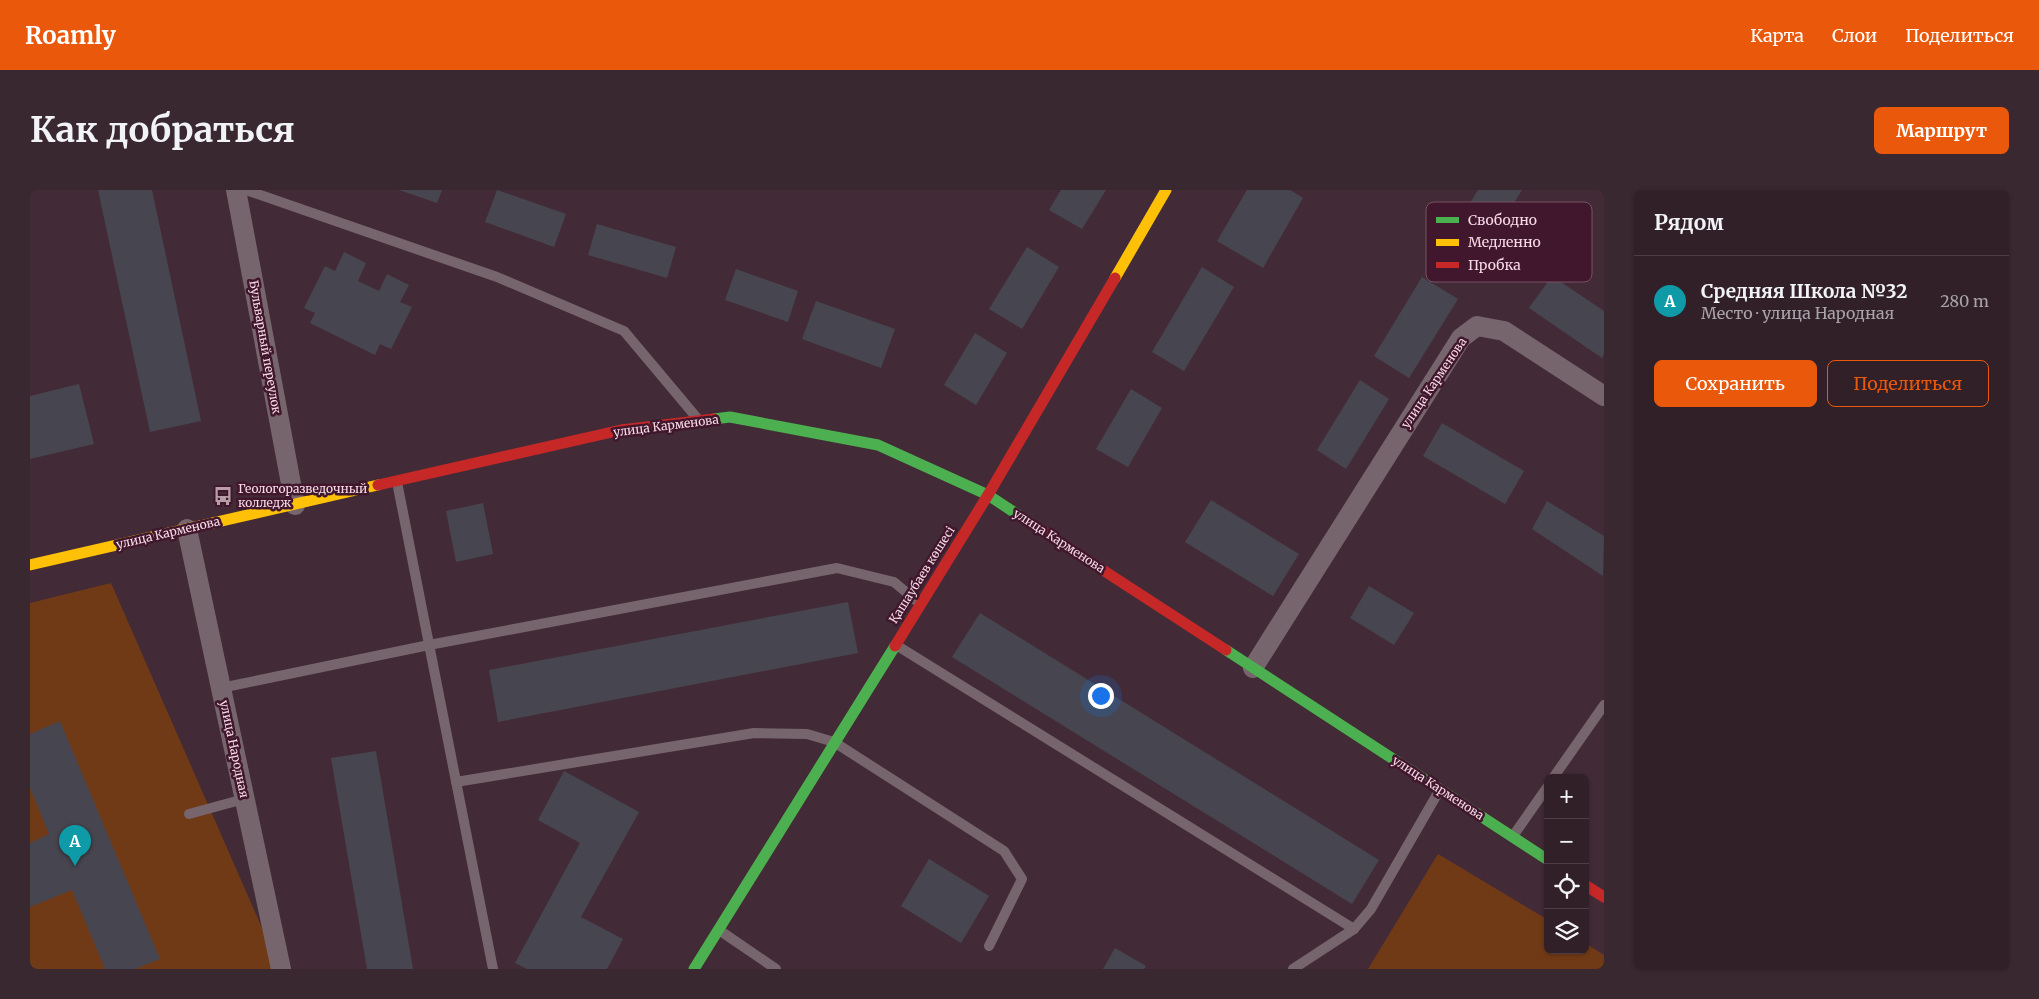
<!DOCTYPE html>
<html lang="ru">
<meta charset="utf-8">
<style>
body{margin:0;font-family:Merriweather,serif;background:#3a2830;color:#f1f3f6}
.controls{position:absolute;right:15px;bottom:15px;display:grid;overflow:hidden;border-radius:8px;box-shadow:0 1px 4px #0004}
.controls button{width:45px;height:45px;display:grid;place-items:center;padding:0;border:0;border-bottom:1px solid #4d3e45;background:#322028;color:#f1f3f6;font:25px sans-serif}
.you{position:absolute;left:1070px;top:505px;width:18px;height:18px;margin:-12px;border:4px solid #fff;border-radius:50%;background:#1a73e8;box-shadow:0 0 0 8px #1a73e833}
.badge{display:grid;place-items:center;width:32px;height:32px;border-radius:50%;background:#ea580c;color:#fff;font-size:16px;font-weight:700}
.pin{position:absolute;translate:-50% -41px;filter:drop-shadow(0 1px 2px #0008)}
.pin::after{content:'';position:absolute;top:26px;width:18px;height:15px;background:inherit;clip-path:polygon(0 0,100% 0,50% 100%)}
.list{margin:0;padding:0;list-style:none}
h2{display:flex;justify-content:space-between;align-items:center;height:65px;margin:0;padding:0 20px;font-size:21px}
h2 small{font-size:16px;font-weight:400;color:#a8a3a8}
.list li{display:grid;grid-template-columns:32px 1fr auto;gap:15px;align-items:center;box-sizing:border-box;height:90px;padding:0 20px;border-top:1px solid #4d3e45}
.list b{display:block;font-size:19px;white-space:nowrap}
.list p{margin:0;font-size:16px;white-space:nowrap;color:#a8a3a8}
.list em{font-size:16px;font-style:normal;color:#a8a3a8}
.actions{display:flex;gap:10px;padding:15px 20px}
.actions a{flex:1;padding:11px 0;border:1px solid #ea580c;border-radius:8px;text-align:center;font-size:18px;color:#ea580c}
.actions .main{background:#ea580c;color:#fff}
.icon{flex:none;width:28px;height:28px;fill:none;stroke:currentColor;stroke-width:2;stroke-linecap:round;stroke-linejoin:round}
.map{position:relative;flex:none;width:1574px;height:779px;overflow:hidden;border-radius:8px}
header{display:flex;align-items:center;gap:30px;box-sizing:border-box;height:70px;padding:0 25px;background:#ea580c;color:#fff}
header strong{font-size:24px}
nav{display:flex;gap:28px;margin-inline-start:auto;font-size:18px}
.intro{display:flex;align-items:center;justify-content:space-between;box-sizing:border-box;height:120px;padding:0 30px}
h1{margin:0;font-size:35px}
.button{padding:12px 22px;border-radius:8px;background:#ea580c;color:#fff;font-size:18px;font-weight:700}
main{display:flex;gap:30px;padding:0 30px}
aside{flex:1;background:#322028;border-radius:8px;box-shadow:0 1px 4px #0004}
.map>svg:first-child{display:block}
</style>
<header>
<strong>Roamly</strong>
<nav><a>Карта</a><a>Слои</a><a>Поделиться</a></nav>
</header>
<div class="intro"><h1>Как добраться</h1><a class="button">Маршрут</a></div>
<main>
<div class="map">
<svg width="1574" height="779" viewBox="0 0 1574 779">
<rect width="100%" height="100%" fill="#422b36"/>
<!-- green -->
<g fill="#713a17">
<path d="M81,393L250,779H0V413Z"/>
<path d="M1408,664L1518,730V760H1555V753L1574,765V779H1338Z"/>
</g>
<!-- building -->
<g fill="#474650">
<path d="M68,0H122L171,231L120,242Z"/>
<path d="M369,0H412L407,13Z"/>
<path d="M467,0L536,24L524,57L455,32Z"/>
<path d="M1031,0H1076L1052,39L1019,20Z"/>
<path d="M1217,0H1260L1273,8L1233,78L1187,51Z"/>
<path d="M1448,0H1492L1435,91L1404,72Z"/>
<path d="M567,34L646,57L637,88L558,65Z"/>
<path d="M997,57L1029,77L992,139L959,119Z"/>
<path d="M314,62L336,73L328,91L349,101L357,84L379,95L370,112L382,117L361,159L350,154L345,165L280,133L285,123L274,118L295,76L305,81Z"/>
<path d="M1172,77L1204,97L1154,181L1122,162Z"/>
<path d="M706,79L768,101L758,132L695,110Z"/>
<path d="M1522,86L1574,121V164L1572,168L1499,118Z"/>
<path d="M1392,87L1428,109L1379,188L1344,166Z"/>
<path d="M786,111L865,139L851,178L772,149Z"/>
<path d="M945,143L977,163L946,215L914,195Z"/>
<path d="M1330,190L1359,209L1316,279L1287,260Z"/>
<path d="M49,194L64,254L0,269V206Z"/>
<path d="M1101,199L1132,218L1098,277L1066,259Z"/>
<path d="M1412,233L1494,281L1475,314L1393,266Z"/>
<path d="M1181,310L1269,364L1243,406L1155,352Z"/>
<path d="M1517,311L1574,346L1573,386L1502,339Z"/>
<path d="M453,313L463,364L426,372L416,321Z"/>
<path d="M1339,396L1384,423L1364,455L1320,428Z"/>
<path d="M818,412L828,463L468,532L459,480Z"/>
<path d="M950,423L1349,670L1322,714L922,467Z"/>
<path d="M30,531L130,769L105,779H75L42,700L0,717V653L19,644L0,598V544Z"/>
<path d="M346,561L383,779H337L301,568Z"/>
<path d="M534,581L609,622L551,727L593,749L577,779H497L485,773L550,653L508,630Z"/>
<path d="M899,669L959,706L931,753L871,716Z"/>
<path d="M1085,758L1116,776L1114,779H1073Z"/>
</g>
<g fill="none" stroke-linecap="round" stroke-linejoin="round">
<!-- lane -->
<g stroke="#76656c" stroke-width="10">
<path d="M216,0L467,87L594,141L667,228"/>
<path d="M367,292L463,779"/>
<path d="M866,455L1324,739"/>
<path d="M191,498L399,455L807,378L864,392L889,413"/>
<path d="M1523,588L1574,515"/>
<path d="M426,592L724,543L777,544L804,552L974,661L992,689L959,756"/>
<path d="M159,624L214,609"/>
<path d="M1483,646L1518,596"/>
<path d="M689,740L746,779"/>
<path d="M1263,779L1324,739L1341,719L1409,601"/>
</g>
<!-- street -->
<g stroke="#76656c" stroke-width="20">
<path d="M206,0L265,315"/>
<path d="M157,339L251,779"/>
<path d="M1223,478L1431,148L1447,136L1474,141L1574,206"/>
</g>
<!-- fast -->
<g stroke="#4caf50" stroke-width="11">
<path d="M684,229L700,227L848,255L958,305L1005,336"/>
<path d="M1196,460L1518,670"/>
<path d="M664,779L865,456"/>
</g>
<!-- slow -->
<g stroke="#ffc107" stroke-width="11">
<path d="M1085,88L1136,0"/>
<path d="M0,375L348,295"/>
</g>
<!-- jam -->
<g stroke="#c62828" stroke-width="11">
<path d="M348,295L591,240L684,229"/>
<path d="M1005,336L1196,460"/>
<path d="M865,456L958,305L1085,88"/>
<path d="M1555,695L1574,707"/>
</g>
</g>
<!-- icons -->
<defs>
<g id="bus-bare" transform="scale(1.5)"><path d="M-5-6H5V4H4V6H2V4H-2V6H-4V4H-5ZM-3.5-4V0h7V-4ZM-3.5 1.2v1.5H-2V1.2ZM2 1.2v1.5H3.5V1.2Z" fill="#b89da8" stroke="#40172c" stroke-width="2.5" paint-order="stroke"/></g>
</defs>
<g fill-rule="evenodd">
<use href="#bus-bare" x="193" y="306"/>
</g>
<g text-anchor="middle" stroke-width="5" stroke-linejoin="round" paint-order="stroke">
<!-- street labels -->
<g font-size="12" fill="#f7dae6" stroke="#40172c">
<text transform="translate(235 157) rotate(80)" y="4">Бульварный переулок</text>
<text transform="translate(1404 193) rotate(-56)" y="4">улица Карменова</text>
<text transform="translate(636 236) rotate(-7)" y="4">улица Карменова</text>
<text transform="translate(138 343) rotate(-13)" y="4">улица Карменова</text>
<text transform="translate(1029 351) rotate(33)" y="4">улица Карменова</text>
<text transform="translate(892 385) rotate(-58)" y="4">Қашаубаев көшесі</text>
<text transform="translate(204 559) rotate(78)" y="4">улица Народная</text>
<text transform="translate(1408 598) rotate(33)" y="4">улица Карменова</text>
</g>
<!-- poi labels -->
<g font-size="12" fill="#f7dae6" stroke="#40172c" text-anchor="start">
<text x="208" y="303">Геологоразведочный<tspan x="208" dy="14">колледж</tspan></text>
</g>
</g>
<!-- legend -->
<rect x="1396" y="12" width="166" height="80" rx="8" fill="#40172c" stroke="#775264" stroke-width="1"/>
<rect x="1406" y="27" width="23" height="6" fill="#4caf50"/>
<rect x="1406" y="49" width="23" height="7" fill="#ffc107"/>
<rect x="1406" y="72" width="23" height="6" fill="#c62828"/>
<g font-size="14" fill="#f7dae6">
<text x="1438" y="35">Свободно</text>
<text x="1438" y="57">Медленно</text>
<text x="1438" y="80">Пробка</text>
</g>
</svg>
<div class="controls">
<button>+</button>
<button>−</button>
<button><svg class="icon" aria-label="locate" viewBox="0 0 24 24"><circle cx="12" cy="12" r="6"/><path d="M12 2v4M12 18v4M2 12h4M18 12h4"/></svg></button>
<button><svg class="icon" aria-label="layers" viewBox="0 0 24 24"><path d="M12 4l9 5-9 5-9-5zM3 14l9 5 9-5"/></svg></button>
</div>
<div class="you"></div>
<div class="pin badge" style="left:45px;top:676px;background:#0f9aa8">A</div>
</div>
<aside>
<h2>Рядом<small></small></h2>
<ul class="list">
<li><span class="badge" style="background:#0f9aa8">A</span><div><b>Средняя Школа №32</b><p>Место · улица Народная</p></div><em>280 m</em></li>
</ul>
<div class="actions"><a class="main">Сохранить</a><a>Поделиться</a></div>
</aside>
</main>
